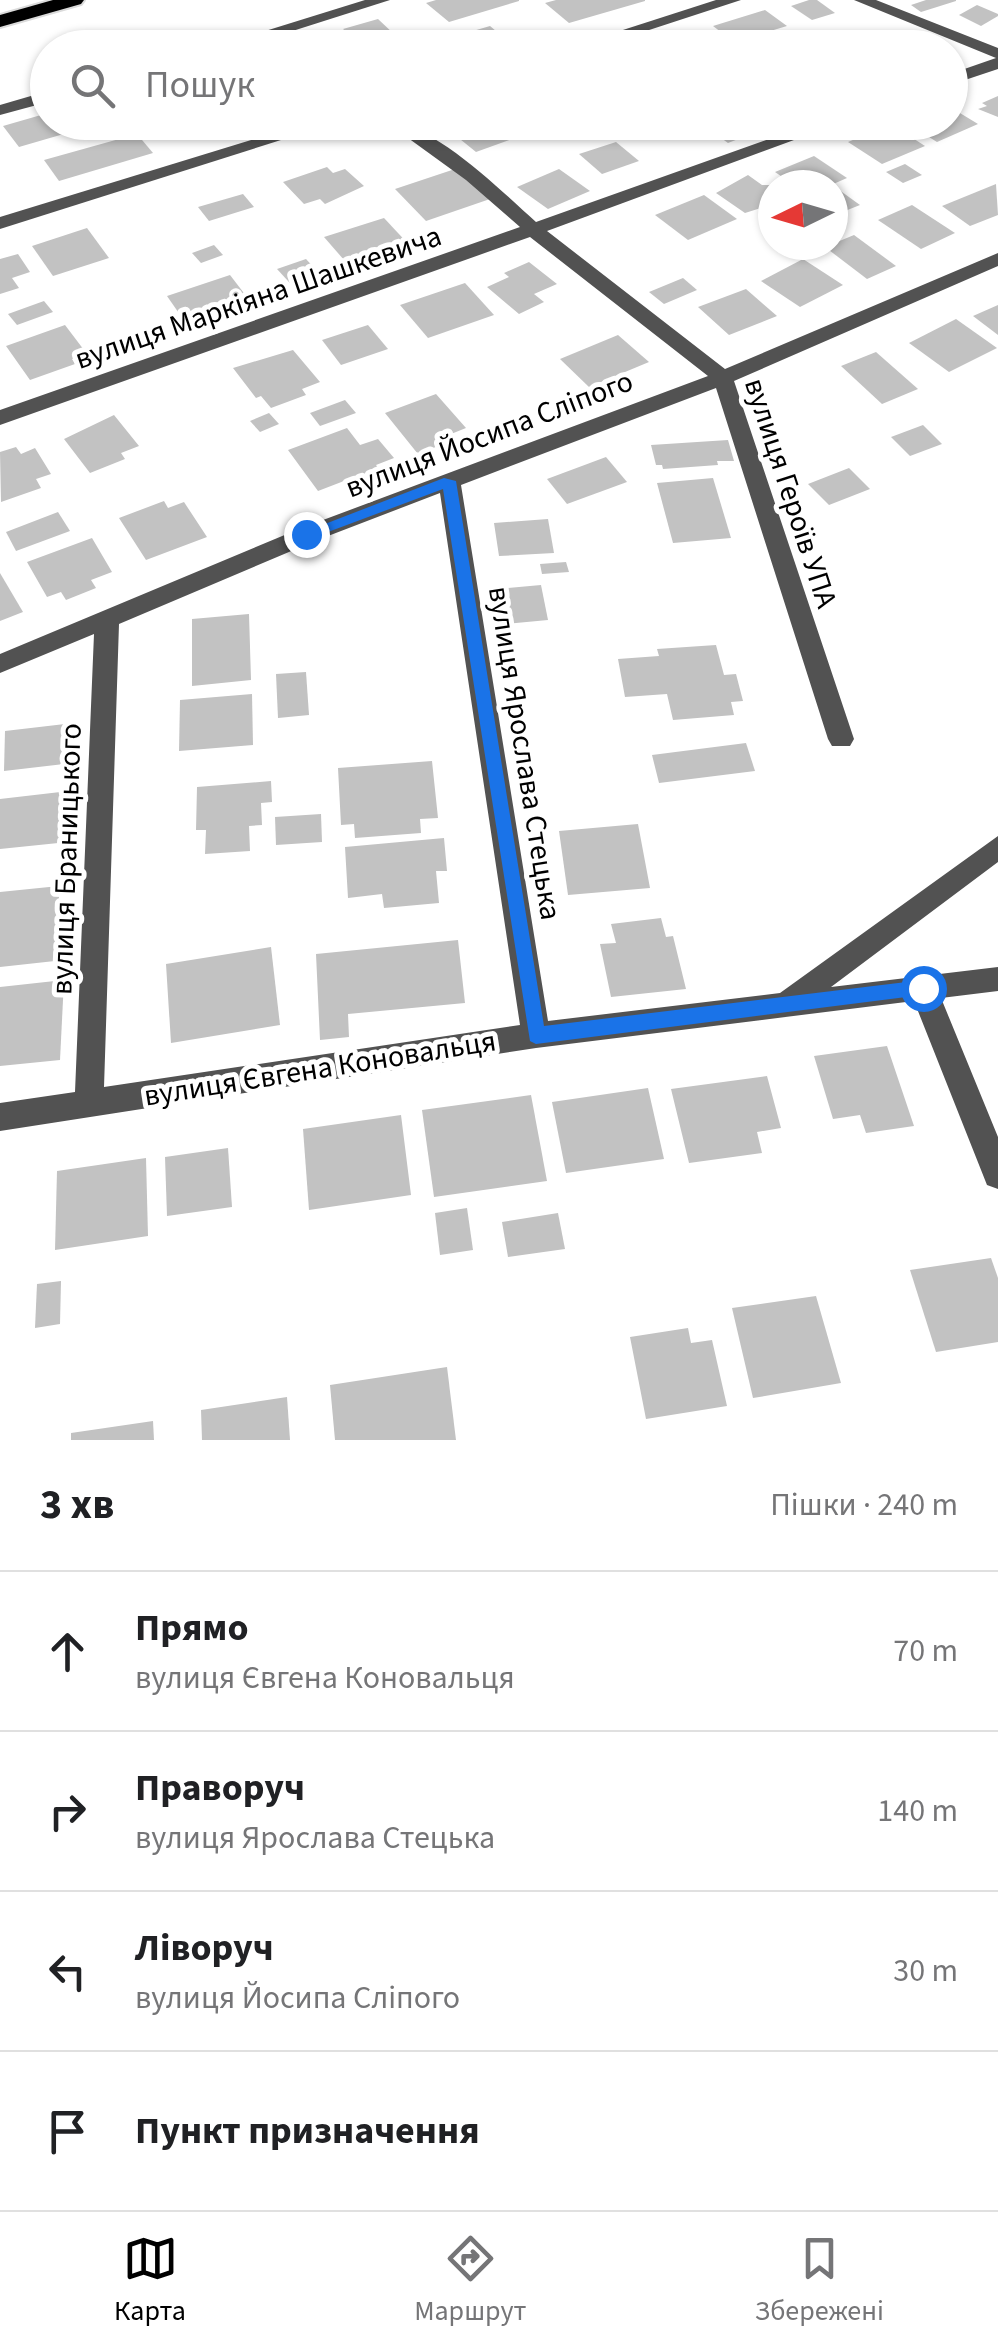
<!DOCTYPE html>
<html lang="uk">
<meta charset="utf-8">
<style>
body{margin:0;font-family:"Source Sans 3",sans-serif;background:#f2f2f2;color:#202124}
.compass{position:absolute;left:758px;top:170px;width:90px;height:90px;border-radius:50%;background:#fff;box-shadow:0 2px 8px #0004;rotate:265deg}
.stop{position:absolute;width:30px;height:30px;margin:-22px;border:8px solid #1a73e8;border-radius:50%;background:#fff}
.stop.end{background:#1a73e8;border-color:#fff;box-shadow:0 2px 10px #0008}
.list{margin:0;padding:0;list-style:none}
h2{display:flex;justify-content:space-between;align-items:center;height:130px;margin:0;padding:0 40px;font-size:42px}
h2 small{font-size:32px;font-weight:400;color:#757577}
.list li{display:grid;grid-template-columns:65px 1fr auto;gap:30px;align-items:center;box-sizing:border-box;height:160px;padding:0 40px;border-top:2px solid #e0e0e0}
.list b{display:block;font-size:38px;white-space:nowrap}
.list p{margin:0;font-size:32px;white-space:nowrap;color:#757577}
.list em{font-size:32px;font-style:normal;color:#757577}
.icon{flex:none;width:55px;height:55px;fill:none;stroke:currentColor;stroke-width:2;stroke-linecap:round;stroke-linejoin:round}
.map{position:relative;flex:none;width:998px;height:1440px;overflow:hidden}
.search{position:absolute;background:#fff;box-shadow:0 2px 8px #0004;left:30px;right:30px;top:30px;height:110px;display:flex;align-items:center;gap:25px;box-sizing:border-box;padding:0 35px;border-radius:55px;color:#757577;font-size:38px}
.sheet{height:770px;background:#fff}
nav{display:flex;justify-content:space-around;align-items:center;box-sizing:border-box;height:140px;border-top:2px solid #e0e0e0;background:#fff;font-size:28px;color:#757577}
nav a{display:grid;justify-items:center;gap:5px}
nav .on{color:#000}
.map>svg:first-child{display:block}
</style>
<div class="map">
<svg width="998" height="1440" viewBox="0 0 998 1440">
<rect width="100%" height="100%" fill="#fff"/>
<!-- building -->
<g fill="#c2c2c2">
<path d="M436,0H519V1L449,22L426,3Z"/>
<path d="M556,0H645V1L569,23L545,3Z"/>
<path d="M809,0H817L835,13L812,20L791,6Z"/>
<path d="M926,0H956V1L921,12L911,5Z"/>
<path d="M977,5L998,14V16L981,26L959,15Z"/>
<path d="M765,10L787,26L734,42L713,26Z"/>
<path d="M378,19L395,35L361,45L343,29Z"/>
<path d="M490,26L509,42L469,48L456,36Z"/>
<path d="M700,31L722,48H676L667,41Z"/>
<path d="M998,96V117L978,109L987,106L982,103Z"/>
<path d="M950,107L978,124L937,142L905,122H950Z"/>
<path d="M48,113V122L98,124L19,147L3,126Z"/>
<path d="M473,122H496L515,138L476,152L450,131Z"/>
<path d="M699,122H742L756,132L728,143Z"/>
<path d="M891,124L925,146L882,164L848,142Z"/>
<path d="M137,134L153,153L59,181L44,160Z"/>
<path d="M616,142L639,161L602,174L579,154Z"/>
<path d="M814,156L847,178L831,185H794L775,172Z"/>
<path d="M905,164L922,175L903,183L886,172Z"/>
<path d="M327,167L333,173L345,169L364,186L325,204L320,199L304,204L283,182Z"/>
<path d="M458,168L490,199L426,221L395,189Z"/>
<path d="M559,169L590,191L548,209L517,187Z"/>
<path d="M748,175L762,185H773V204L745,213L716,193Z"/>
<path d="M996,184L998,215L970,226L942,206Z"/>
<path d="M833,187H835L860,205L835,215Z"/>
<path d="M243,194L254,207L209,221L198,207Z"/>
<path d="M704,195L737,219L688,240L655,215Z"/>
<path d="M912,205L955,233L921,249L878,220Z"/>
<path d="M384,218L412,248L351,268L324,237Z"/>
<path d="M87,228L109,258L53,276L32,246Z"/>
<path d="M854,235L896,266L867,279L825,247Z"/>
<path d="M214,245L223,255L201,263L192,253Z"/>
<path d="M18,254L30,272L12,278L19,288L0,294V259Z"/>
<path d="M306,259L328,283L299,293L277,269Z"/>
<path d="M803,259L843,285L800,307L761,281Z"/>
<path d="M529,262L557,284L534,294L544,302L519,314L487,287L509,277L504,273Z"/>
<path d="M230,275L250,301L185,322L167,296Z"/>
<path d="M683,278L697,290L664,304L649,292Z"/>
<path d="M465,283L494,315L428,338L400,305Z"/>
<path d="M746,289L777,316L729,335L698,307Z"/>
<path d="M44,301L53,312L17,325L8,314Z"/>
<path d="M998,305V335L973,316Z"/>
<path d="M956,319L997,348L949,372L909,343Z"/>
<path d="M65,325L87,354L72,359L75,364L30,380L6,346Z"/>
<path d="M368,325L388,349L341,365L322,340Z"/>
<path d="M618,335L649,362L589,387L560,359Z"/>
<path d="M293,350L320,382L302,389L306,395L271,408L261,396L256,398L233,368Z"/>
<path d="M876,352L918,389L882,404L841,366Z"/>
<path d="M436,394L466,428L451,434L456,439L418,454L385,413Z"/>
<path d="M345,400L356,413L320,426L310,413Z"/>
<path d="M269,413L279,424L260,432L250,421Z"/>
<path d="M114,415L139,446L121,453L125,459L90,473L64,439Z"/>
<path d="M923,425L942,444L910,456L891,437Z"/>
<path d="M347,428L360,445L378,439L394,458L376,465L381,472L360,480L357,476L318,491L288,450Z"/>
<path d="M728,440L734,461H717L718,465L663,469L662,465H656L651,445Z"/>
<path d="M16,447L21,454L35,448L51,474L36,479L41,488L1,502L0,452Z"/>
<path d="M606,457L627,482L567,504L547,479Z"/>
<path d="M849,468L870,489L829,505L808,484Z"/>
<path d="M713,478L731,538L673,543L657,483Z"/>
<path d="M164,501L168,508L184,502L207,537L146,560L119,518Z"/>
<path d="M58,512L70,531L16,551L6,532Z"/>
<path d="M548,519L554,553L499,556L494,523Z"/>
<path d="M92,538L112,572L91,580L96,588L66,600L61,592L47,597L27,562Z"/>
<path d="M566,562L569,572L542,574L540,564Z"/>
<path d="M0,573L23,612L0,621Z"/>
<path d="M541,585L548,620L493,625L487,590Z"/>
<path d="M249,614L251,680L192,686V619Z"/>
<path d="M716,645L724,675L736,674L743,701L731,702L734,715L673,720L667,694L625,697L618,659L659,656L657,649Z"/>
<path d="M306,672L309,715L278,718L276,674Z"/>
<path d="M252,694L253,745L179,751L180,700Z"/>
<path d="M65,724L64,764L4,771L5,731Z"/>
<path d="M746,743L755,771L659,783L652,755Z"/>
<path d="M432,761L438,818L420,819L421,833L355,838L354,824L341,825L338,768Z"/>
<path d="M271,781L272,802L261,803L262,825L249,826L250,851L205,854L206,830H196L197,787Z"/>
<path d="M69,791L68,842L0,849V799Z"/>
<path d="M321,814L322,842L276,845L275,817Z"/>
<path d="M638,824L650,888L568,895L559,831Z"/>
<path d="M444,838L447,871H436L439,903L384,908L382,894L348,898L345,847Z"/>
<path d="M59,886V904L67,903L64,960L0,967V892Z"/>
<path d="M661,918L666,937L673,936L686,989L611,997L600,944L616,943L611,924Z"/>
<path d="M458,940L465,1003L348,1014L349,1037L320,1040L316,954Z"/>
<path d="M271,947L280,1025L171,1043L166,964Z"/>
<path d="M64,980L60,1060L0,1066V987Z"/>
<path d="M887,1046L914,1126L866,1133L860,1115L833,1119L814,1056Z"/>
<path d="M767,1076L781,1128L757,1132L762,1153L689,1163L671,1089Z"/>
<path d="M648,1088L664,1159L566,1173L552,1102Z"/>
<path d="M531,1095L547,1181L434,1197L422,1110Z"/>
<path d="M401,1115L411,1195L309,1210L303,1129Z"/>
<path d="M228,1148L232,1207L167,1216L165,1157Z"/>
<path d="M146,1158L148,1236L55,1250L57,1171Z"/>
<path d="M467,1208L473,1250L440,1255L435,1213Z"/>
<path d="M558,1213L565,1249L508,1257L502,1222Z"/>
<path d="M991,1258L998,1278V1342L936,1352L910,1270Z"/>
<path d="M61,1281L60,1324L35,1328L37,1284Z"/>
<path d="M816,1296L841,1383L753,1398L732,1308Z"/>
<path d="M688,1328L691,1343L712,1340L727,1406L646,1419L630,1337Z"/>
<path d="M447,1367L456,1440H335L330,1385Z"/>
<path d="M287,1397L290,1440H202L201,1410Z"/>
<path d="M153,1421L154,1440H71V1433Z"/>
</g>
<g fill="none" stroke-linecap="round" stroke-linejoin="round">
<!-- highway casing -->
<g stroke="#dbdbdb" stroke-width="4">
<path id="highway" d="M53,0H84L81,4L0,27V15Z"/>
</g>
<!-- minor -->
<g fill="#525252" fill-rule="evenodd">
<path d="M365,0H390L239,48H211Z"/>
<path d="M716,0H741L594,48H567Z"/>
<path d="M854,0H876L998,48V69L950,85V74L996,58Z"/>
<path d="M48,91V102L0,115V105Z"/>
<path d="M310,122H338L0,229V217Z"/>
<path d="M386,122C433,122 500,190 536,222L817,122H843L547,231L725,369L998,253V266L734,381L854,739L850,746H832L828,739L716,388L461,485L548,1021L780,993L998,836V862L831,987L998,967V991L941,998L998,1137V1189L987,1185L914,1001L536,1048L0,1131V1103L75,1092L94,634L0,673V654L299,529L708,376L530,237L0,425V410L520,227L466,180ZM440,493L520,1025L104,1087L119,624L315,541Z"/>
</g>
<!-- highway -->
<use href="#highway" fill="#000" fill-rule="evenodd"/>
</g>
<!-- route -->
<path fill="#1a73e8" d="M444,478L456,481L544,1026L923,980L932,988L930,994L536,1044L530,1041L443,489L312,538L299,534Z"/>
<g text-anchor="middle" stroke-width="10" stroke-linejoin="round" paint-order="stroke">
<!-- street labels -->
<g font-size="30" fill="#000" stroke="#fff">
<text transform="translate(258 297) rotate(-19)" y="10">вулиця Маркіяна Шашкевича</text>
<text transform="translate(489 434) rotate(-21)" y="10">вулиця Йосипа Сліпого</text>
<text transform="translate(791 493) rotate(72)" y="10">вулиця Героїв УПА</text>
<text transform="translate(525 753) rotate(81)" y="10">вулиця Ярослава Стецька</text>
<text transform="translate(66 859) rotate(-88)" y="10">вулиця Браницького</text>
<text transform="translate(320 1068) rotate(-9)" y="10">вулиця Євгена Коновальця</text>
</g>
</g>
</svg>
<svg class="compass" viewBox="-18 -18 36 36"><path d="M0-13l5 13h-10z" fill="#e53935"/><path d="M0 13l5-13h-10z" fill="#757577"/></svg>
<div class="stop" style="left:923px;top:988px"></div>
<div class="stop end" style="left:306px;top:534px"></div>
<div class="search"><svg class="icon" aria-label="search" viewBox="0 0 24 24"><circle cx="10" cy="10" r="6"/><path d="M15 15l6 6"/></svg>Пошук</div>
</div>
<section class="sheet">
<h2>3 хв<small>Пішки · 240 m</small></h2>
<ul class="list">
<li><svg class="icon" aria-label="ahead" viewBox="0 0 24 24"><path d="M12 20V5M6 11l6-6 6 6"/></svg><div><b>Прямо</b><p>вулиця Євгена Коновальця</p></div><em>70 m</em></li>
<li><svg class="icon" aria-label="right" viewBox="0 0 24 24"><path d="M7 20v-9h11M14 6l5 5-5 5"/></svg><div><b>Праворуч</b><p>вулиця Ярослава Стецька</p></div><em>140 m</em></li>
<li><svg class="icon" aria-label="left" viewBox="0 0 24 24"><path d="M17 20v-9H6M10 6l-5 5 5 5"/></svg><div><b>Ліворуч</b><p>вулиця Йосипа Сліпого</p></div><em>30 m</em></li>
<li><svg class="icon" aria-label="arrive" viewBox="0 0 24 24"><path d="M6 21V4h12l-3 4 3 4H6"/></svg><div><b>Пункт призначення</b></div></li>
</ul>
</section>
<nav>
<a class="on"><svg class="icon" aria-label="map" viewBox="0 0 24 24"><path d="M3 6l6-2 6 2 6-2v14l-6 2-6-2-6 2zM9 4v14M15 6v14"/></svg>Карта</a>
<a><svg class="icon" aria-label="directions" viewBox="0 0 24 24"><path d="M12 3l9 9-9 9-9-9zM9 14v-3h6M13 9l2 2-2 2"/></svg>Маршрут</a>
<a><svg class="icon" aria-label="saved" viewBox="0 0 24 24"><path d="M7 4h10v16l-5-4-5 4z"/></svg>Збережені</a>
</nav>
